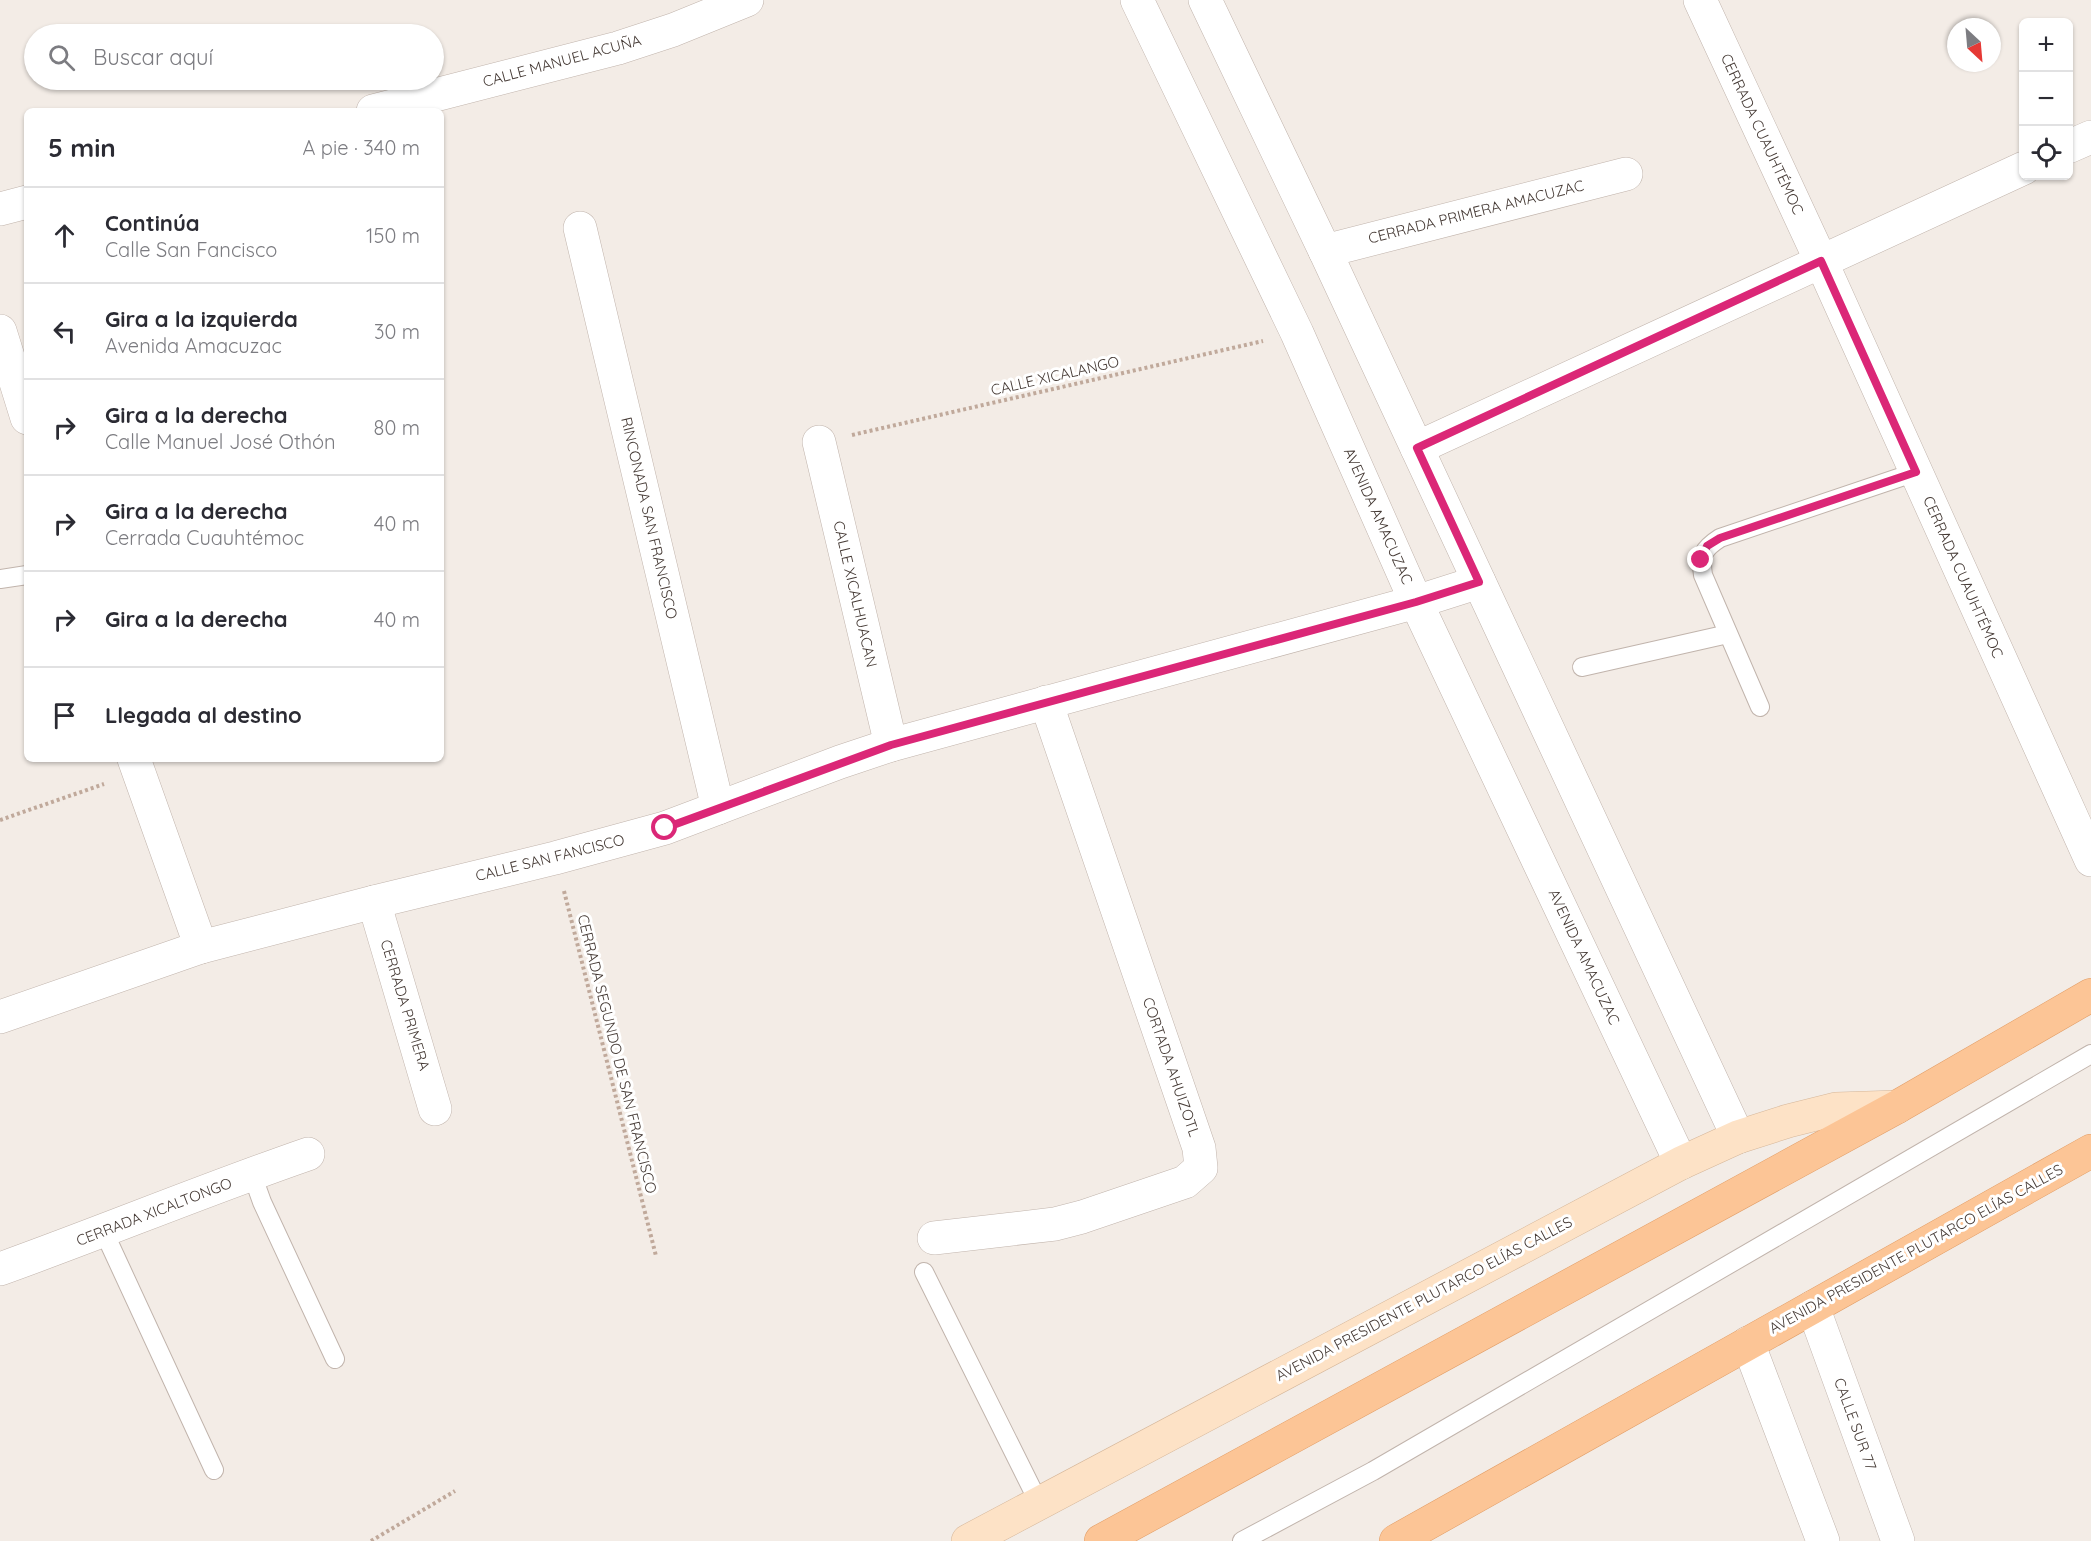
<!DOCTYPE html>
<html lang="es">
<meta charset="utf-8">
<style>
body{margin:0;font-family:Quicksand,sans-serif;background:#f2f2f3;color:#2b2b33}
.controls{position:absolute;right:18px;top:18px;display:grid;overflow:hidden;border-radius:9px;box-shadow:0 2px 4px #0004}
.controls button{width:54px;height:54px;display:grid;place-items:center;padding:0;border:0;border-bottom:2px solid #e1e1e2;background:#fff;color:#2b2b33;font:30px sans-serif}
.compass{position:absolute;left:1947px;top:18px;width:54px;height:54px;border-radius:50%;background:#fff;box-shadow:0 2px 4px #0004;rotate:154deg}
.stop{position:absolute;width:18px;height:18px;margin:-14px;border:4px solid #db2777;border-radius:50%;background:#fff}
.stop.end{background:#db2777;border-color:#fff;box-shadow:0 2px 6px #0008}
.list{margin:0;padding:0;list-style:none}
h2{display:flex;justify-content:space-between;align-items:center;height:78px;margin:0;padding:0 24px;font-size:26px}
h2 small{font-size:20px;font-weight:400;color:#7c7c81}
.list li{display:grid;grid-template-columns:39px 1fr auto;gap:18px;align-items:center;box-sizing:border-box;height:96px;padding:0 24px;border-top:2px solid #e1e1e2}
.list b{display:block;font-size:22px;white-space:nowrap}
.list p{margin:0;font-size:20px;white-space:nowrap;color:#7c7c81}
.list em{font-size:20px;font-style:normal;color:#7c7c81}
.icon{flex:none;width:33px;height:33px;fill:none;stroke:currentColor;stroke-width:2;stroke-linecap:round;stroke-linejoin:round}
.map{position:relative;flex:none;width:2091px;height:1541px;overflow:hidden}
.search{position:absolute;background:#fff;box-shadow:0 2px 4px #0004;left:24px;top:24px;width:420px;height:66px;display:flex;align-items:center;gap:15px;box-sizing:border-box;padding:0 21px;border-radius:33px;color:#7c7c81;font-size:22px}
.panel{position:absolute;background:#fff;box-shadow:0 2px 4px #0004;left:24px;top:108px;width:420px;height:654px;border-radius:9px}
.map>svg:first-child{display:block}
</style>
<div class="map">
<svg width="2091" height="1541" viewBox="0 0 2091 1541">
<rect width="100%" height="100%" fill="#f3ece6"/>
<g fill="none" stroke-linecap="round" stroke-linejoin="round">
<!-- lane casing -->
<g stroke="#c1b4ac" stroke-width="20">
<g id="lane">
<path d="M0,579L27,575"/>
<path d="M1582,667L1728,634"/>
<path d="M1760,707L1703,575C1700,555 1703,549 1720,538L1916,472"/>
<path d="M252,1174L262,1202L335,1359"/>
<path d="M104,1232L214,1470"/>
<path d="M924,1272L1039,1503"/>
<path d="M1242,1541L1373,1471L2091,1054"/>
</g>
</g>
<!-- street casing -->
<g stroke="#c1b4ac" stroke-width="34">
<g id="street">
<path d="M1137,0L1297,333L1416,602L1681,1163"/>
<path d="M1205,0L1325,251L1738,1137"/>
<path d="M1700,0L1821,261L2091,860"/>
<path d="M373,111L618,48L673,30L747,0"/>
<path d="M2068,147L2091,137"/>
<path d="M0,209L27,202"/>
<path d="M580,228L718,808"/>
<path d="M1325,251L1626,174"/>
<path d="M0,331L27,418"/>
<path d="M819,442L891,745"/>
<path d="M1417,448L2024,168"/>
<path d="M134,759L201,947"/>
<path d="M374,902L435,1109"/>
<path d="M0,1017L201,947L374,902L555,858L665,828L840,762L891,745L1416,602L1479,582"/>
<path d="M934,1238L1055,1224L1082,1217L1185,1182L1201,1168L1199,1148L1046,702"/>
<path d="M0,1269C103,1232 204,1190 308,1154"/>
<path d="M1813,1307L1898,1541"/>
<path d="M1748,1343L1823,1541"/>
</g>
</g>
<!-- secondary casing -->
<g stroke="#d5b699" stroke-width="34">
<path id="secondary" d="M968,1541L1681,1163L1738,1137L1788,1121L1836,1109L1897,1107"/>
</g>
<!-- primary casing -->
<g stroke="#e19d66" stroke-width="34">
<g id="primary">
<path d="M1101,1541L1897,1107L2091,995"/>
<path d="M1396,1541L2091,1151"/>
</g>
</g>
<!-- path -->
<g stroke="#c0a99b" stroke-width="4" stroke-dasharray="3 3" stroke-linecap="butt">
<path d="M852,435L1263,341"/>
<path d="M0,820L104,784"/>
<path d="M564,891L656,1256"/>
<path d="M371,1541L455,1491"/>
</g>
<!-- lane -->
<use href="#lane" stroke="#fff" stroke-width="18"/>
<!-- street -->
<use href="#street" stroke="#fff" stroke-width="33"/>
<!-- secondary -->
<use href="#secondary" stroke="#fde2c6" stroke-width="33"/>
<!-- primary -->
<use href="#primary" stroke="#fcc596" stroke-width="33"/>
</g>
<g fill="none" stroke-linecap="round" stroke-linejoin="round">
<!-- route -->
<path stroke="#db2777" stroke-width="8" d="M665,828L891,745L1416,602L1479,582L1417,448L1821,261L1916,472L1720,538L1707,546L1701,560"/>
</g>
<g text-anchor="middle" stroke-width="6" stroke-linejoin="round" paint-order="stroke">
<!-- street labels -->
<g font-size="15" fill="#463b36" stroke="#fff">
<text transform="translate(562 61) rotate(-15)" y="5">CALLE MANUEL ACUÑA</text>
<text transform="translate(1762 134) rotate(65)" y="5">CERRADA CUAUHTÉMOC</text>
<text transform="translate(1476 212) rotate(-14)" y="5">CERRADA PRIMERA AMACUZAC</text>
<text transform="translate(1055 376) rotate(-13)" y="5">CALLE XICALANGO</text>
<text transform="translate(1378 516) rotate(66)" y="5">AVENIDA AMACUZAC</text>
<text transform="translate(649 518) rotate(77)" y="5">RINCONADA SAN FRANCISCO</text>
<text transform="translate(1963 577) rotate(66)" y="5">CERRADA CUAUHTÉMOC</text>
<text transform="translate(855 594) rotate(77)" y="5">CALLE XICALHUACAN</text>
<text transform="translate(550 858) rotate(-14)" y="5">CALLE SAN FANCISCO</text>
<text transform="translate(1584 957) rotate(65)" y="5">AVENIDA AMACUZAC</text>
<text transform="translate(405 1005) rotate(73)" y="5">CERRADA PRIMERA</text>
<text transform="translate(617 1054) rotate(76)" y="5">CERRADA SEGUNDO DE SAN FRANCISCO</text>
<text transform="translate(1171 1067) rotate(71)" y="5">CORTADA AHUIZOTL</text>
<text transform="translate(154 1212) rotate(-21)" y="5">CERRADA XICALTONGO</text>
<text transform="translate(1916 1249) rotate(-29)" y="5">AVENIDA PRESIDENTE PLUTARCO ELÍAS CALLES</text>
<text transform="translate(1424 1299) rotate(-28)" y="5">AVENIDA PRESIDENTE PLUTARCO ELÍAS CALLES</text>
<text transform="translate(1855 1424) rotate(70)" y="5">CALLE SUR 77</text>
</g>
</g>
</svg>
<div class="controls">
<button>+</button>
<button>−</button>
<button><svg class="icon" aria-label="locate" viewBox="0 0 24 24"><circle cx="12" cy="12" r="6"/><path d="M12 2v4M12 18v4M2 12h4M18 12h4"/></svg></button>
</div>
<svg class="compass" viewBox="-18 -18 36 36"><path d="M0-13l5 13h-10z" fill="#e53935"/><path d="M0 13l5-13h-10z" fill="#7c7c81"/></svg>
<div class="stop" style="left:665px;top:828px"></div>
<div class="stop end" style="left:1701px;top:560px"></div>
<div class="search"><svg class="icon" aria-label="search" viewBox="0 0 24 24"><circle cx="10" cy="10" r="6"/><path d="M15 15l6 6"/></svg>Buscar aquí</div>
<section class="panel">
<h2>5 min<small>A pie · 340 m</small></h2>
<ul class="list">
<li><svg class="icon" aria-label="ahead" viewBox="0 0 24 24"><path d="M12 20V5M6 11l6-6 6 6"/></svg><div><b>Continúa</b><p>Calle San Fancisco</p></div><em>150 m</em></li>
<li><svg class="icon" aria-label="left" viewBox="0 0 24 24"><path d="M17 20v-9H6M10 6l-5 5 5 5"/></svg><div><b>Gira a la izquierda</b><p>Avenida Amacuzac</p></div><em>30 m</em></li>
<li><svg class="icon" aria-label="right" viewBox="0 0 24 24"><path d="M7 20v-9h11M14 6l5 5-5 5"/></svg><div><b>Gira a la derecha</b><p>Calle Manuel José Othón</p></div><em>80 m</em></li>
<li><svg class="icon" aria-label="right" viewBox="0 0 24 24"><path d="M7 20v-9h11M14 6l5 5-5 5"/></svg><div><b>Gira a la derecha</b><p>Cerrada Cuauhtémoc</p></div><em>40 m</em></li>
<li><svg class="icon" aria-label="right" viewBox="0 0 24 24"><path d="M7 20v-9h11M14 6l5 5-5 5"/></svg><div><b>Gira a la derecha</b></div><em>40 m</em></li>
<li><svg class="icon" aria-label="arrive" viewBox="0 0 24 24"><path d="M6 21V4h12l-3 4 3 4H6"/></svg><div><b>Llegada al destino</b></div></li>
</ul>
</section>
</div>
